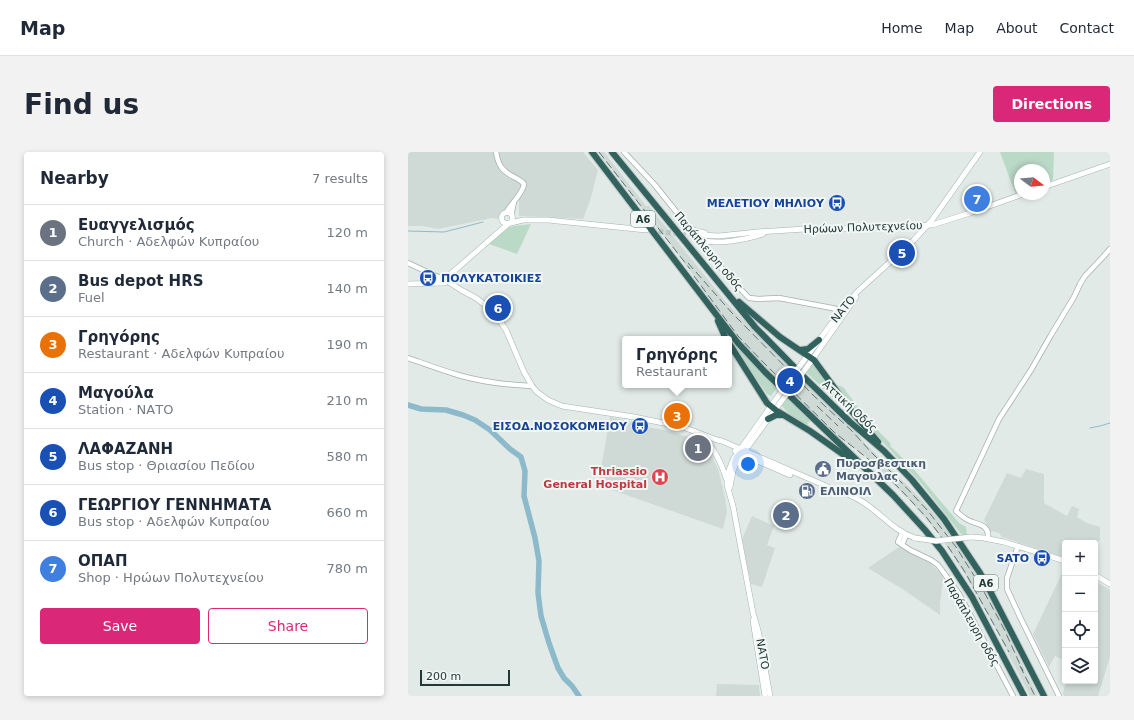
<!DOCTYPE html>
<meta charset="utf-8">
<style>
body{margin:0;font-family:"DejaVu Sans",sans-serif;background:#f2f2f3;color:#1f2937}
.controls{position:absolute;right:12px;bottom:12px;display:grid;overflow:hidden;border-radius:4px;box-shadow:0 2px 6px #0003}
.controls button{width:36px;height:36px;display:grid;place-items:center;padding:0;border:0;border-bottom:1px solid #e0e1e3;background:#fff;color:#1f2937;font:20px sans-serif}
.compass{position:absolute;left:606px;top:12px;width:36px;height:36px;border-radius:50%;background:#fff;box-shadow:0 2px 6px #0003;rotate:106deg}
.scale{position:absolute;left:12px;bottom:10px;width:90px;box-sizing:border-box;padding-left:4px;border:2px solid #233936;border-top:0;font-size:11px;line-height:14px;white-space:nowrap;color:#233936;-webkit-text-stroke:3px #f1f7f5;paint-order:stroke}
.you{position:absolute;left:340px;top:312px;width:14px;height:14px;margin:-10px;border:3px solid #fff;border-radius:50%;background:#1a73e8;box-shadow:0 0 0 6px #1a73e833}
.badge{display:grid;place-items:center;width:26px;height:26px;border-radius:50%;background:#db2777;color:#fff;font-size:13px;font-weight:700}
.pin{position:absolute;translate:-50% -50%;border:2px solid #fff;box-shadow:0 1px 4px #0006}
.popup{position:absolute;left:214px;top:184px;width:110px;height:52px;box-sizing:border-box;display:grid;place-content:center;border-radius:4px;background:#fff;filter:drop-shadow(0 1px 3px #0005);font-size:13px;white-space:nowrap;color:#747a83}
.popup b{font-size:15px;color:#1f2937}
.popup::after{content:'';position:absolute;left:50%;top:100%;margin-left:-8px;border:8px solid transparent;border-top-color:#fff}
.list{margin:0;padding:0;list-style:none}
h2{display:flex;justify-content:space-between;align-items:center;height:52px;margin:0;padding:0 16px;font-size:17px}
h2 small{font-size:13px;font-weight:400;color:#747a83}
.list li{display:grid;grid-template-columns:26px 1fr auto;gap:12px;align-items:center;box-sizing:border-box;height:56px;padding:0 16px;border-top:1px solid #e0e1e3}
.list b{display:block;font-size:15px;white-space:nowrap}
.list p{margin:0;font-size:13px;white-space:nowrap;color:#747a83}
.list em{font-size:13px;font-style:normal;color:#747a83}
.actions{display:flex;gap:8px;padding:12px 16px}
.actions a{flex:1;padding:9px 0;border:1px solid #db2777;border-radius:4px;text-align:center;font-size:14px;color:#db2777}
.actions .main{background:#db2777;color:#fff}
.icon{flex:none;width:22px;height:22px;fill:none;stroke:currentColor;stroke-width:2;stroke-linecap:round;stroke-linejoin:round}
.map{position:relative;flex:none;width:702px;height:544px;overflow:hidden;border-radius:4px}
header{display:flex;align-items:center;gap:24px;box-sizing:border-box;height:56px;padding:0 20px;background:#fff;border-bottom:1px solid #e0e1e3}
header strong{font-size:19px}
nav{display:flex;gap:22px;margin-inline-start:auto;font-size:14px}
.intro{display:flex;align-items:center;justify-content:space-between;box-sizing:border-box;height:96px;padding:0 24px}
h1{margin:0;font-size:28px}
.button{padding:10px 18px;border-radius:4px;background:#db2777;color:#fff;font-size:14px;font-weight:700}
main{display:flex;gap:24px;padding:0 24px}
aside{flex:1;background:#fff;border-radius:4px;box-shadow:0 2px 6px #0003}
.map>svg:first-child{display:block}
</style>
<header>
<strong>Map</strong>
<nav><a>Home</a><a>Map</a><a>About</a><a>Contact</a></nav>
</header>
<div class="intro"><h1>Find us</h1><a class="button">Directions</a></div>
<main>
<aside>
<h2>Nearby<small>7 results</small></h2>
<ul class="list">
<li><span class="badge" style="background:#6b7280">1</span><div><b>Ευαγγελισμός</b><p>Church · Αδελφών Κυπραίου</p></div><em>120 m</em></li>
<li><span class="badge" style="background:#5c6f8a">2</span><div><b>Bus depot HRS</b><p>Fuel</p></div><em>140 m</em></li>
<li><span class="badge" style="background:#e8710a">3</span><div><b>Γρηγόρης</b><p>Restaurant · Αδελφών Κυπραίου</p></div><em>190 m</em></li>
<li><span class="badge" style="background:#1a4fb4">4</span><div><b>Μαγούλα</b><p>Station · ΝΑΤΟ</p></div><em>210 m</em></li>
<li><span class="badge" style="background:#1a4fb4">5</span><div><b>ΛΑΦΑΖΑΝΗ</b><p>Bus stop · Θριασίου Πεδίου</p></div><em>580 m</em></li>
<li><span class="badge" style="background:#1a4fb4">6</span><div><b>ΓΕΩΡΓΙΟΥ ΓΕΝΝΗΜΑΤΑ</b><p>Bus stop · Αδελφών Κυπραίου</p></div><em>660 m</em></li>
<li><span class="badge" style="background:#3f7fe0">7</span><div><b>ΟΠΑΠ</b><p>Shop · Ηρώων Πολυτεχνείου</p></div><em>780 m</em></li>
</ul>
<div class="actions"><a class="main">Save</a><a>Share</a></div>
</aside>
<div class="map">
<svg width="702" height="544" viewBox="0 0 702 544">
<rect width="100%" height="100%" fill="#e1eae7"/>
<!-- built -->
<g fill="#cfdad6">
<path d="M0,0H87L88,13L99,23L112,30L114,33V36L90,67L84,66L30,77L14,74H0Z"/>
<path d="M89,0H175L190,18L182,49L175,67L111,64V45L116,38L118,34V30L103,22L94,14Z"/>
<path d="M190,0H196L238,54H241L318,150L342,174L384,217L445,276L457,291L511,345L528,364L552,395L578,438L630,544H622L586,474L557,423L530,381L517,366L503,350L456,303L425,282L395,255L328,186L302,147L275,109Z"/>
<path d="M202,265L231,271L234,274L261,279L289,288L303,302L310,317L317,345L319,360L315,377L190,333Z"/>
<path d="M618,317L636,322V351L659,364L664,354L671,357L669,365L679,371L692,375V388L687,394V391H657V406L594,385L591,381L583,379L576,368L599,321L613,326Z"/>
<path d="M344,364L366,374L359,393L367,396L354,435L343,432L334,387Z"/>
<path d="M491,395L522,411L534,423L535,428L532,451V463L496,438L460,416Z"/>
<path d="M657,415V509L647,504L641,515L625,482Z"/>
<path d="M687,429L702,438V505L690,544H656L655,541L658,529H687Z"/>
<path d="M309,532L351,533L352,544H308Z"/>
</g>
<!-- green -->
<g fill="#bbd9c7">
<path d="M592,0H646L645,28L636,31V18H612V40L607,41Z"/>
<path d="M123,72L109,102L81,92L101,75L106,74Z"/>
<path d="M325,188L369,235L363,244L359,242L336,210L323,189Z"/>
<path d="M404,212L415,224L418,231L439,257L436,256L398,220Z"/>
<path d="M428,233L432,234L435,235L458,266L483,292L482,294L503,314L551,371L558,375L559,383H554L513,331L469,284L440,251Z"/>
<path d="M379,246L401,267L402,269L399,273C391,269 380,262 374,254Z"/>
</g>
<g fill="none" stroke-linecap="round" stroke-linejoin="round">
<!-- stream -->
<g stroke="#8dbaca" stroke-width="1">
<path d="M0,79L36,80L75,70"/>
<path d="M682,276L692,274L702,271"/>
</g>
<!-- river -->
<path stroke="#8dbaca" stroke-width="5.5" d="M0,253L13,257L38,258L55,263L67,268L82,278L102,297L113,305L117,319L116,344L127,386L131,409L130,441L133,464L141,491L150,516L156,526L164,534L171,544"/>
<!-- secondary-tunnel -->
<path stroke="#bbc7c4" stroke-width="5" stroke-dasharray="5 2.5" stroke-linecap="butt" d="M243,79L290,83"/>
<!-- tertiary casing -->
<g stroke="#a4b1ae" stroke-width="6">
<g id="tertiary">
<path d="M88,0C90,13 94,19 106,25C110,27 114,29 116,32C115,42 103,51 98,61"/>
<path d="M216,0L246,32L315,118L341,146L351,147L371,146L424,156L428,157L432,160"/>
<path d="M104,63V59L106,50"/>
<path d="M0,111L30,125L35,126"/>
<path d="M0,206C17,212 33,218 50,223C74,230 99,233 124,234"/>
<path d="M494,381L490,390L502,398L523,408L530,413L536,421L551,442L558,455L605,544"/>
<path d="M580,386C582,371 567,373 558,367C555,365 551,362 548,359L591,267L623,218L643,183L666,145L672,132L677,124L695,105L702,97"/>
<path d="M494,393L498,383"/>
<path d="M610,394L599,426V437L612,465L651,544"/>
</g>
</g>
<!-- secondary casing -->
<g stroke="#a1b5b0" stroke-width="6">
<g id="secondary">
<path d="M636,35L702,12"/>
<circle cx="99" cy="66" r="5.5"/>
<path d="M103,71L115,68H140L238,78"/>
<path d="M282,76L288,79L297,81"/>
<path d="M290,83L311,84L349,80L397,77L469,76L524,73L562,61L615,42"/>
<path d="M291,88C309,93 337,88 355,82"/>
<path d="M38,126L100,72"/>
<path d="M39,129L53,138L68,146L85,159L98,178L116,220L124,234L129,240L140,248L154,254L226,265L275,275L309,288L314,289L418,334L424,337"/>
<path d="M27,130L33,128L36,125L38,126L39,129L37,131H36L33,130V128"/>
<path d="M0,132L35,131"/>
<path d="M394,211L432,160L449,140L505,89L524,68L572,0"/>
<path d="M399,215L448,145"/>
<path d="M293,284C306,295 313,310 318,326"/>
<path d="M327,299L382,323"/>
<path d="M322,335L325,319L328,311L372,251"/>
<path d="M421,337C430,338 440,342 448,346C470,357 483,378 507,386"/>
<path d="M563,385L576,386L596,390L657,409"/>
<path d="M687,423L702,432"/>
<path d="M345,468L346,475L357,544"/>
<path d="M362,544L350,478L345,461L325,354L319,333V326L321,318L326,306L368,247"/>
</g>
</g>
<!-- motorway casing -->
<g stroke="#bdc4c3" stroke-width="8">
<g id="motorway">
<path d="M184,0L330,191L357,220L485,343L517,378L534,399L564,445L616,544"/>
<path d="M204,0L347,175L398,227L442,270L476,299L504,328L536,367L572,421L581,437L636,544"/>
<path d="M331,150L372,185L406,208L441,256L470,290"/>
<path d="M310,169L318,187"/>
<path d="M321,191L359,251L369,259L402,279L443,308"/>
<path d="M392,198L400,197L411,188"/>
<path d="M360,267L368,263H375"/>
</g>
</g>
<!-- tertiary -->
<use href="#tertiary" stroke="#fff" stroke-width="4.5"/>
<!-- secondary -->
<use href="#secondary" stroke="#fff" stroke-width="5"/>
<!-- motorway -->
<use href="#motorway" stroke="#31625e" stroke-width="6"/>
<!-- rail -->
<g stroke="#5d7571" stroke-width="1" stroke-dasharray="8 4" stroke-linecap="butt">
<path d="M191,0L282,117"/>
<path d="M280,111L324,161L405,243L444,279L462,299L493,330L520,359L548,395L575,438L596,477L615,519"/>
<path d="M286,124L330,184L357,212L426,280L464,310L493,338L519,366L535,387L557,420L601,500"/>
<path d="M409,254L430,274"/>
<path d="M612,514L627,544"/>
</g>
<!-- secondary-bridge casing -->
<g stroke="#a1b5b0" stroke-width="6" stroke-linecap="butt">
<g id="secondary-bridge">
<path d="M368,247L394,211"/>
<path d="M372,251L399,215"/>
<path d="M507,386L528,389L563,385"/>
</g>
</g>
<!-- secondary-bridge -->
<use href="#secondary-bridge" stroke="#fff" stroke-width="5"/>
</g>
<!-- icons -->
<defs>
<g id="bus-disc" transform="scale(0.9)"><circle r="9.5" fill="#1a4fb4" stroke="#f1f7f5"/><path d="M-5-6H5V4H4V6H2V4H-2V6H-4V4H-5ZM-3.5-4V0h7V-4ZM-3.5 1.2v1.5H-2V1.2ZM2 1.2v1.5H3.5V1.2Z" fill="#fff"/></g>
<g id="civic-disc" transform="scale(0.9)"><circle r="9.5" fill="#5c6f8a" stroke="#f1f7f5"/><path d="M-.6-6.5H3V-4.5H.6V-3L4-1V1h2V6H-6V1h2V-1L-.6-3ZM-1.2 2.5V6h2.4V2.5Z" fill="#fff"/></g>
<g id="hospital-disc" transform="scale(0.9)"><circle r="9.5" fill="#e0444e" stroke="#f1f7f5"/><path d="M-5-5h3v3.5h4V-5h3V5h-3V1.5h-4V5h-3Z" fill="#fff"/></g>
<g id="fuel-disc" transform="scale(0.9)"><circle r="9.5" fill="#5c6f8a" stroke="#f1f7f5"/><path d="M-5.5-6h7V0h2V4h1.3V-2.5L3-4.5l.8-.8L6-3V5H2.5V1h-1V6h-7ZM-4.2-4.7v3.2H.2V-4.7Z" fill="#fff"/></g>
</defs>
<g fill-rule="evenodd">
<use href="#bus-disc" x="429" y="51"/>
<use href="#bus-disc" x="20" y="126"/>
<use href="#bus-disc" x="232" y="274"/>
<use href="#civic-disc" x="415" y="317"/>
<use href="#hospital-disc" x="252" y="325"/>
<use href="#fuel-disc" x="399" y="339"/>
<use href="#bus-disc" x="634" y="406"/>
</g>
<g text-anchor="middle" stroke-width="4" stroke-linejoin="round" paint-order="stroke">
<!-- shield labels -->
<g fill="#f1f7f5" stroke="#61726f" stroke-width="1">
<rect x="223" y="59" width="24" height="16" rx="3"/>
<rect x="566" y="423" width="24" height="16" rx="3"/>
</g>
<g font-size="10" font-weight="bold" fill="#233936">
<text x="235" y="71">Α6</text>
<text x="578" y="435">Α6</text>
</g>
<!-- transit labels -->
<g font-size="11" font-weight="bold" fill="#164399" stroke="#f1f7f5" text-anchor="end">
<text x="416" y="55">ΜΕΛΕΤΙΟΥ ΜΗΛΙΟΥ</text>
<text x="33" y="130" text-anchor="start">ΠΟΛΥΚΑΤΟΙΚΙΕΣ</text>
<text x="219" y="278">ΕΙΣΟΔ.ΝΟΣΟΚΟΜΕΙΟΥ</text>
<text x="621" y="410">SATO</text>
</g>
<!-- street labels -->
<g font-size="11" fill="#233936" stroke="#f1f7f5">
<text transform="translate(455 75) rotate(-2)" y="4">Ηρώων Πολυτεχνείου</text>
<text transform="translate(301 99) rotate(50)" y="4">Παράπλευρη οδός</text>
<text transform="translate(435 157) rotate(-51)" y="4">ΝΑΤΟ</text>
<text transform="translate(442 254) rotate(43)" y="4">Αττική Οδός</text>
<text transform="translate(564 470) rotate(60)" y="4">Παράπλευρη οδός</text>
<text transform="translate(355 502) rotate(80)" y="4">ΝΑΤΟ</text>
</g>
<!-- service labels -->
<g font-size="11" font-weight="bold" fill="#4e5e75" stroke="#f1f7f5" text-anchor="start">
<text x="428" y="315">Πυροσβεστικη<tspan x="428" dy="13">Μαγουλας</tspan></text>
<text x="412" y="343">ΕΛΙΝΟΙΛ</text>
</g>
<!-- health labels -->
<g font-size="11" font-weight="bold" fill="#be3a42" stroke="#f1f7f5" text-anchor="end">
<text x="239" y="323">Thriassio<tspan x="239" dy="13">General Hospital</tspan></text>
</g>
</g>
</svg>
<div class="controls">
<button>+</button>
<button>−</button>
<button><svg class="icon" aria-label="locate" viewBox="0 0 24 24"><circle cx="12" cy="12" r="6"/><path d="M12 2v4M12 18v4M2 12h4M18 12h4"/></svg></button>
<button><svg class="icon" aria-label="layers" viewBox="0 0 24 24"><path d="M12 4l9 5-9 5-9-5zM3 14l9 5 9-5"/></svg></button>
</div>
<svg class="compass" viewBox="-18 -18 36 36"><path d="M0-13l5 13h-10z" fill="#e53935"/><path d="M0 13l5-13h-10z" fill="#747a83"/></svg>
<div class="scale">200 m</div>
<div class="you"></div>
<div class="pin badge" style="left:290px;top:296px;background:#6b7280">1</div>
<div class="pin badge" style="left:378px;top:363px;background:#5c6f8a">2</div>
<div class="pin badge" style="left:269px;top:264px;background:#e8710a">3</div>
<div class="popup"><b>Γρηγόρης</b>Restaurant</div>
<div class="pin badge" style="left:382px;top:229px;background:#1a4fb4">4</div>
<div class="pin badge" style="left:494px;top:101px;background:#1a4fb4">5</div>
<div class="pin badge" style="left:90px;top:156px;background:#1a4fb4">6</div>
<div class="pin badge" style="left:569px;top:47px;background:#3f7fe0">7</div>
</div>
</main>
